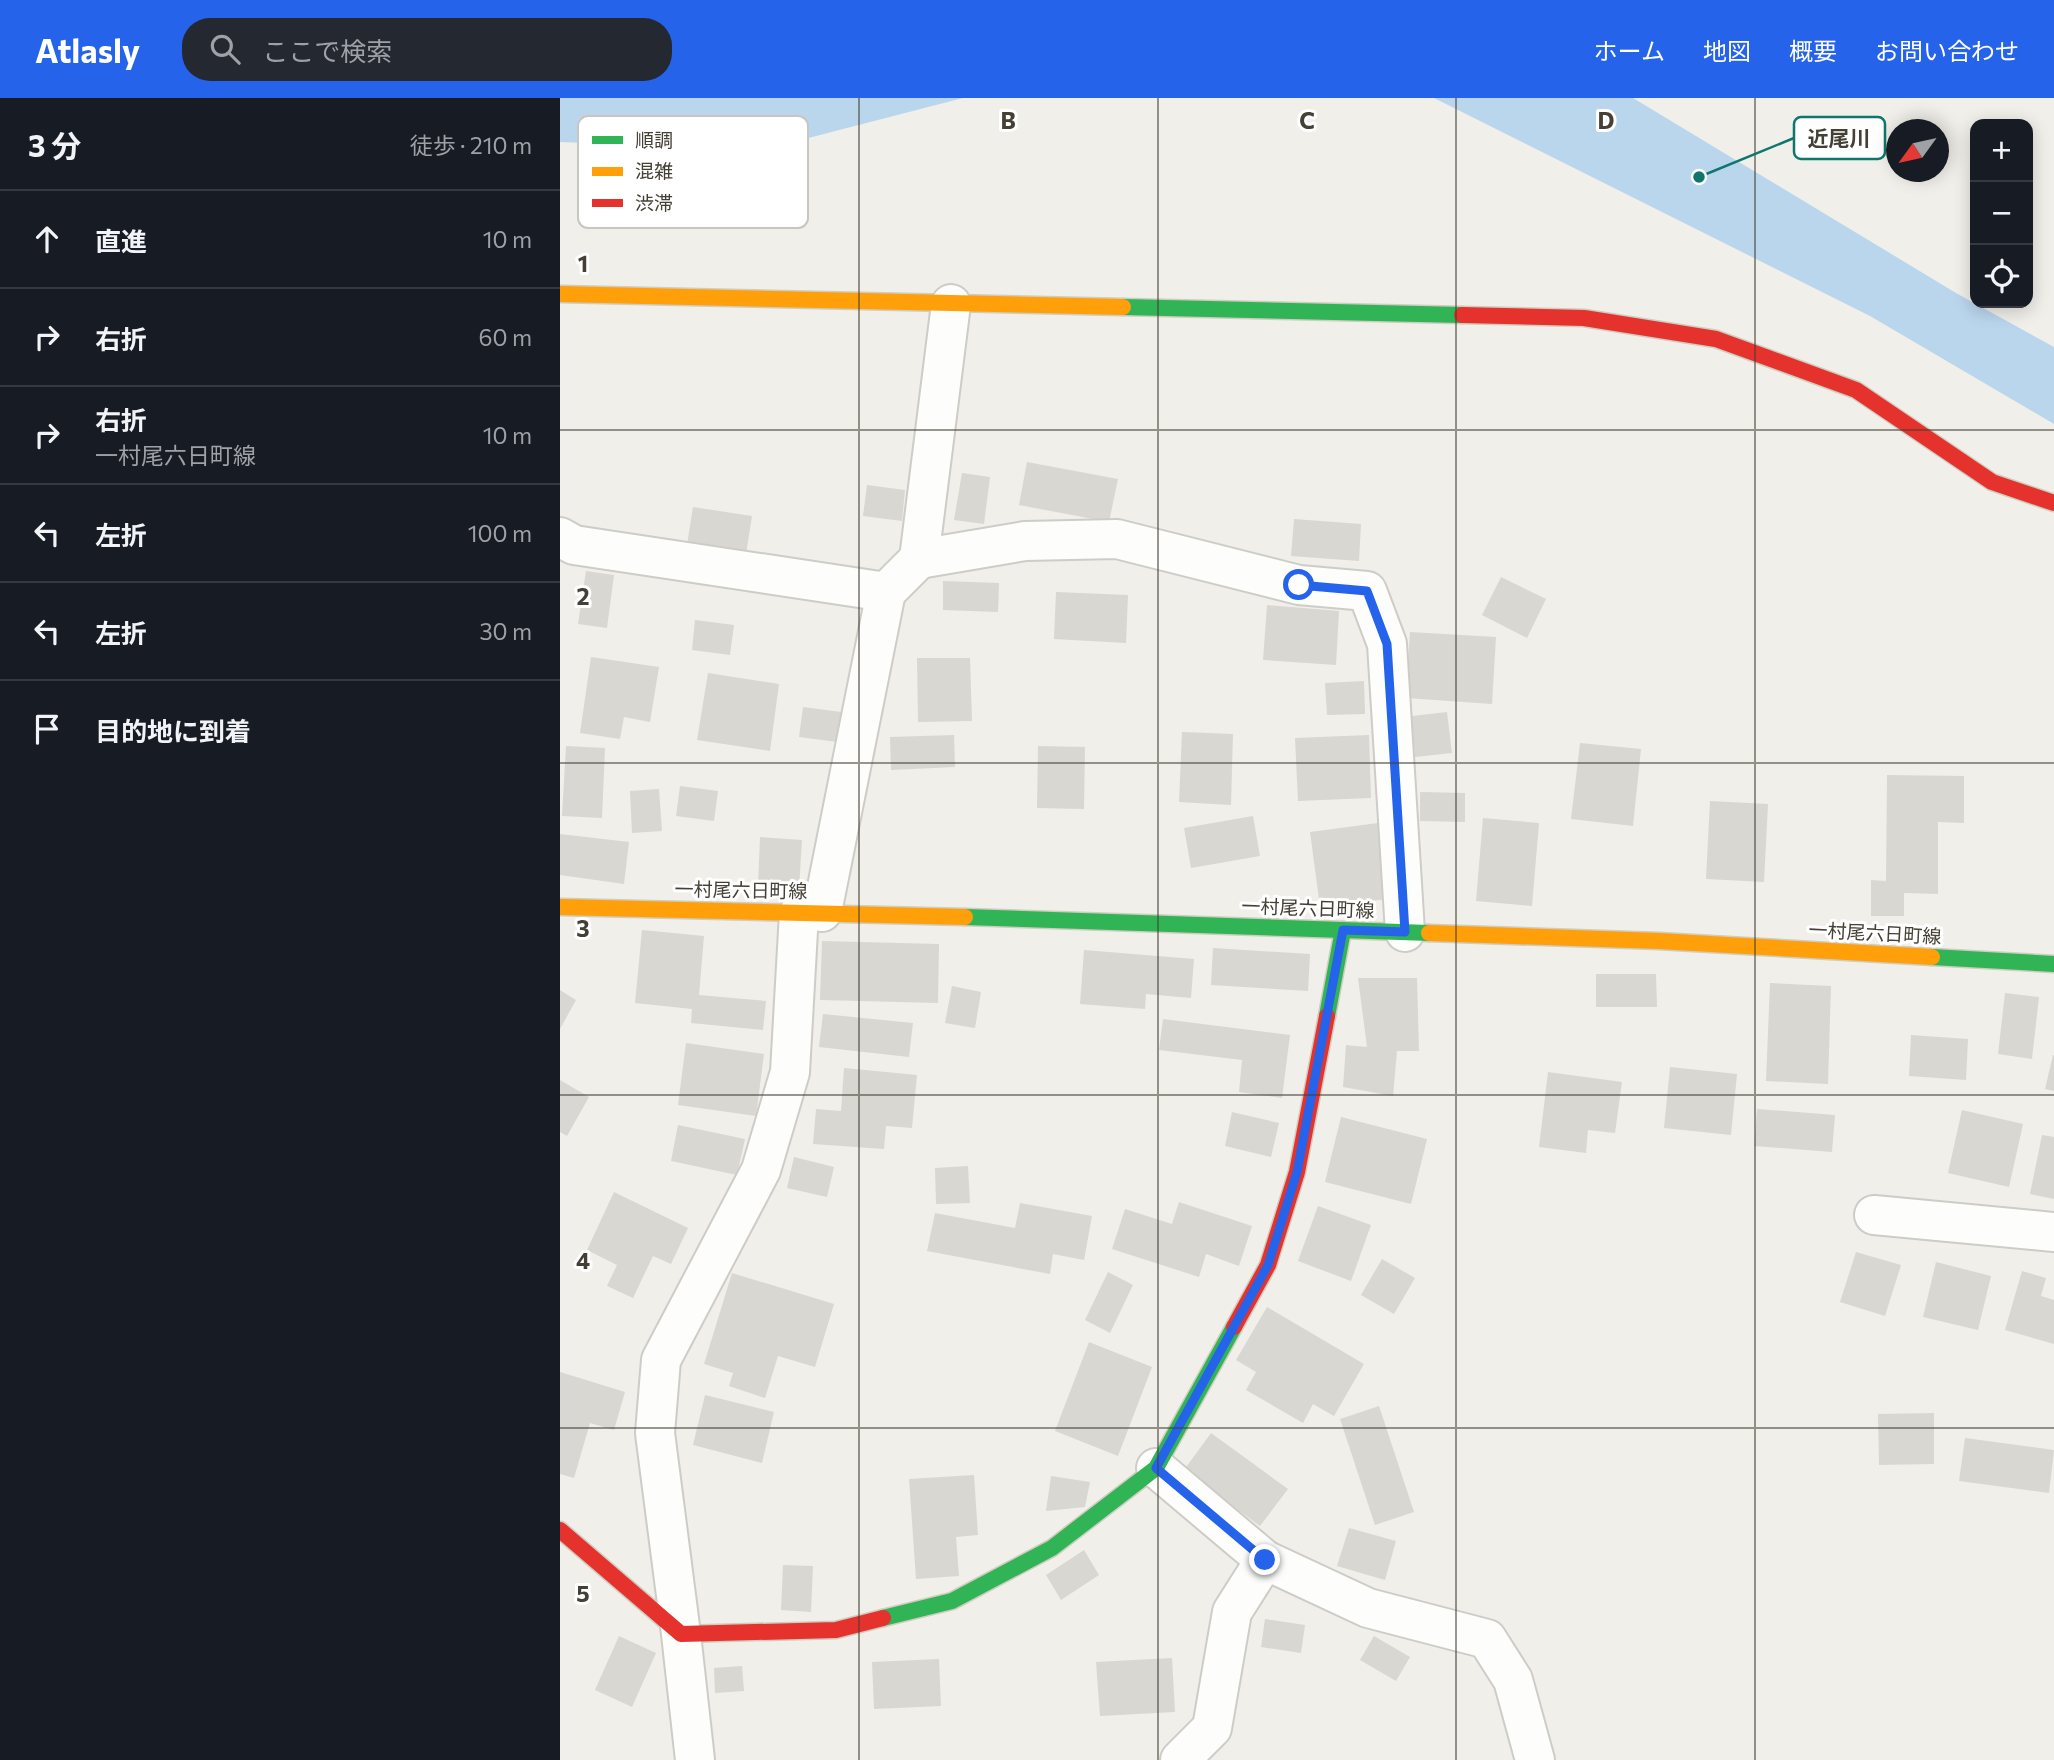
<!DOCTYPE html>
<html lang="ja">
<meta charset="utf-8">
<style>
body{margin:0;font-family:Commissioner,"Noto Sans JP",sans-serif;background:#242831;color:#f1f3f6}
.controls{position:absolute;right:21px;top:21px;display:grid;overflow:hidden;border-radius:14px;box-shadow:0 4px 18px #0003}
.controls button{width:63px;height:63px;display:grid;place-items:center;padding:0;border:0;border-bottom:2px solid #363941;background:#171b24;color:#f1f3f6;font:35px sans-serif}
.compass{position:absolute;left:1326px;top:21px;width:63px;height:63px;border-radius:50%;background:#171b24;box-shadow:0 4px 18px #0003;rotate:237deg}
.stop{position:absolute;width:21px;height:21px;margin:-16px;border:5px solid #2563eb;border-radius:50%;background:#fff}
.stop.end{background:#2563eb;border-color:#fff;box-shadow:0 2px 7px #0008}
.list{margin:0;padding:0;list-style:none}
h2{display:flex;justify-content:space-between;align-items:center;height:91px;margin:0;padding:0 28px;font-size:30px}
h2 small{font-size:23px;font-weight:400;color:#9ea1a6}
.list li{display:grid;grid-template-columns:46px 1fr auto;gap:21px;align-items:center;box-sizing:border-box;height:98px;padding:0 28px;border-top:2px solid #363941}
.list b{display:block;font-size:26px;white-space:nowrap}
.list p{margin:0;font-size:23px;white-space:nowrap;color:#9ea1a6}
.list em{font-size:23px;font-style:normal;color:#9ea1a6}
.icon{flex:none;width:38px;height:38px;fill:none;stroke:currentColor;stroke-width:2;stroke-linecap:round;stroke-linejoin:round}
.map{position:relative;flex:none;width:1494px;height:1662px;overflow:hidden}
header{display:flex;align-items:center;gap:42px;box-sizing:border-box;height:98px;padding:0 35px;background:#2563eb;color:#fff}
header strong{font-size:33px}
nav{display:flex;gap:38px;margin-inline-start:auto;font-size:24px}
.search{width:490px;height:63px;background:#242831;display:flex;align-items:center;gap:18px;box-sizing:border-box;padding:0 24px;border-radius:28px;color:#9ea1a6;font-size:26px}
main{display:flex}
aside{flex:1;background:#171b24}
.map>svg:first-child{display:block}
</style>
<header>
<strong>Atlasly</strong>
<div class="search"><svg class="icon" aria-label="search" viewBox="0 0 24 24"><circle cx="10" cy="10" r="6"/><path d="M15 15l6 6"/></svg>ここで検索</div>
<nav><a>ホーム</a><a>地図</a><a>概要</a><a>お問い合わせ</a></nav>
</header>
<main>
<aside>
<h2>3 分<small>徒歩 · 210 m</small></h2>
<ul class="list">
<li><svg class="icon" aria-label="ahead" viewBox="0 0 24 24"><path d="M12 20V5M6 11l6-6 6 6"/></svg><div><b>直進</b></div><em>10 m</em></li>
<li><svg class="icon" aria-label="right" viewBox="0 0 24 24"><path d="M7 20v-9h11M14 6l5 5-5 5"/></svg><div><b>右折</b></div><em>60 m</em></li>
<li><svg class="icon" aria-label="right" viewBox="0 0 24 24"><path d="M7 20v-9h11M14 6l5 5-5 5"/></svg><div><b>右折</b><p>一村尾六日町線</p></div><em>10 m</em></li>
<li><svg class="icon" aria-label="left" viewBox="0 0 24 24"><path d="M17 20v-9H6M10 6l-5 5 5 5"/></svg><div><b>左折</b></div><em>100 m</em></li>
<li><svg class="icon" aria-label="left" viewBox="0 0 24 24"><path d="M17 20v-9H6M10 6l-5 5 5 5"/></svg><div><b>左折</b></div><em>30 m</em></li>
<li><svg class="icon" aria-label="arrive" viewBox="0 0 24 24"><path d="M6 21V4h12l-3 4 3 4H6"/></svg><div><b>目的地に到着</b></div></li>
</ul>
</aside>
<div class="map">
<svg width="1494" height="1662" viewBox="0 0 1494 1662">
<rect width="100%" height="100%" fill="#f0efe9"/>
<!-- water -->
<g fill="#bad6ed">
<path d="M0,0H403L202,52L0,44Z"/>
<path d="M874,0H1073L1396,195L1494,249V326L1310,218Z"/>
</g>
<!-- building -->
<g fill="#d9d7d2">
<path d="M467,364L558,381L549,424L459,407Z"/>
<path d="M402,375L430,379L424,426L394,422Z"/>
<path d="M307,387L345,392L342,423L303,418Z"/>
<path d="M133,409L192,418L186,456L127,447Z"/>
<path d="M734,421L801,426L799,463L731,458Z"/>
<path d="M26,473L54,477L47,530L18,526Z"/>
<path d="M941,479L986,501L967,540L922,517Z"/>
<path d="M383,483L439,485L438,514L383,512Z"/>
<path d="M496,494L568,497L566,545L494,541Z"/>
<path d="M707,507L779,513L776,567L703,562Z"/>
<path d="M135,522L174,527L170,557L132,552Z"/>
<path d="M850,534L936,539L932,606L846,600Z"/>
<path d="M31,559L99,569L90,624L64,619L60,641L20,635Z"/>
<path d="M357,560H410L412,623L358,624Z"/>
<path d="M148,575L219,586L210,653L137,642Z"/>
<path d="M804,583L805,616L767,617L765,585Z"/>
<path d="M243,609L281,614L277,644L239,639Z"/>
<path d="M887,614L892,655L855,659L852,618Z"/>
<path d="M622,634L673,636L671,707L619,704Z"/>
<path d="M394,637L395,669L331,672L330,639Z"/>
<path d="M809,637L811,700L738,703L735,640Z"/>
<path d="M1020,645L1081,651L1073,728L1011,721Z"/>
<path d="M6,648L45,650L42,720L2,718Z"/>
<path d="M478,648L525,649L524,711L477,710Z"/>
<path d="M1327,677L1404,678V725L1378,724V796L1344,795V818H1311V782L1326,783Z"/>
<path d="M120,688L158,693L154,723L116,718Z"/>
<path d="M99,691L102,733L72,735L70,693Z"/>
<path d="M860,694L905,695V724L860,723Z"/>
<path d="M1150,703L1208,706L1204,784L1146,781Z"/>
<path d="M693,718L700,758L631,770L624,730Z"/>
<path d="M923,720L979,725L972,808L916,803Z"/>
<path d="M818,725L828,801L760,809L750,734Z"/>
<path d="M0,736L69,744L64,786L0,777Z"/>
<path d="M200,739L242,742L239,791L198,789Z"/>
<path d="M82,832L144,838L139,897L206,903L203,932L131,925L132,911L75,905Z"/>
<path d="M262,843L379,846L378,905L260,902Z"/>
<path d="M653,850L750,856L748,893L651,887Z"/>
<path d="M524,852L634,861L631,900L586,896L585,911L520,906Z"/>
<path d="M1036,876H1096L1097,909H1036Z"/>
<path d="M798,880H857L859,953H837L833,998L783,989L786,947L807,949Z"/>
<path d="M1210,885L1271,888L1268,986L1206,983Z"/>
<path d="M392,888L421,894L415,930L385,925Z"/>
<path d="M0,892L16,902L0,931Z"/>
<path d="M1445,895L1479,899L1472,961L1438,956Z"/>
<path d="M263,916L353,925L349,959L259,949Z"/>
<path d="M603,921L730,937L722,1000L679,994L682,962L599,952Z"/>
<path d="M1351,937L1408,941L1406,982L1349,978Z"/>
<path d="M126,945L204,956L196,1018L118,1007Z"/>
<path d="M1493,957H1494V993L1485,991Z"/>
<path d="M1110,969L1177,976L1171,1037L1104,1030Z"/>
<path d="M284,970L357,977L352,1030L326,1028L324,1051L253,1046L256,1011L281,1013Z"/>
<path d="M988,974L1062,984L1055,1035L1028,1032L1026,1055L979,1049Z"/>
<path d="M0,982L29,999L7,1038L0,1034Z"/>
<path d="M1197,1011L1275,1017L1272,1054L1194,1048Z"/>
<path d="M1402,1012L1463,1026L1449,1089L1388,1075Z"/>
<path d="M672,1014L719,1025L711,1059L665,1048Z"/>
<path d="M781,1019L867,1041L851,1106L765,1084Z"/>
<path d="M118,1027L185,1041L177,1077L111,1063Z"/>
<path d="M1482,1037L1494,1039V1101L1470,1096Z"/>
<path d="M234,1059L274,1069L267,1099L227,1090Z"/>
<path d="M408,1068L410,1105L376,1106L375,1070Z"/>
<path d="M54,1094L128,1130L111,1166L93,1158L73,1200L47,1188L57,1167L27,1152Z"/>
<path d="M619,1104L692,1128L679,1168L646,1156L639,1179L552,1151L565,1111L612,1126Z"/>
<path d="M460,1105L532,1118L524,1162L493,1156L490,1176L367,1153L375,1115L455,1130Z"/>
<path d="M758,1108L811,1127L791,1183L738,1163Z"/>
<path d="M1296,1154L1341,1167L1325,1218L1280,1204Z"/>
<path d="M822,1161L855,1180L834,1216L801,1197Z"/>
<path d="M1376,1164L1431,1178L1418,1232L1363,1219Z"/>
<path d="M1462,1173L1486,1180L1481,1198L1494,1202V1246L1445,1232Z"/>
<path d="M548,1174L573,1187L550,1235L525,1222Z"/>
<path d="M172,1175L274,1206L255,1269L218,1258L205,1300L169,1288L173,1275L144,1266Z"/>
<path d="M707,1209L804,1266L774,1318L753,1306L743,1325L686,1292L696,1274L676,1262Z"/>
<path d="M529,1244L592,1269L558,1358L495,1333Z"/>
<path d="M0,1274L65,1294L54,1332L30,1325L14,1380L0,1376Z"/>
<path d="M145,1297L214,1314L202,1365L133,1347Z"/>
<path d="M819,1308L854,1414L815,1427L780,1321Z"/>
<path d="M1374,1315V1366L1319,1367L1318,1316Z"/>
<path d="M651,1335L728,1391L700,1428L624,1372Z"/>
<path d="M1405,1340L1494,1352L1489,1395L1399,1383Z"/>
<path d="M414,1377L418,1437L396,1439L399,1478L356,1481L349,1381Z"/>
<path d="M491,1378L530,1384L525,1409L486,1413Z"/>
<path d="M789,1430L836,1443L825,1482L777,1468Z"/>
<path d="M524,1452L539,1477L501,1502L486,1477Z"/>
<path d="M223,1467L253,1468L251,1514L221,1512Z"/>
<path d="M705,1521L745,1527L741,1555L701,1549Z"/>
<path d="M59,1538L96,1555L72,1609L35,1592Z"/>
<path d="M814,1538L850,1559L836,1583L800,1562Z"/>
<path d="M612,1560L615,1614L540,1618L536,1564Z"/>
<path d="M379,1561L381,1608L314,1611L312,1564Z"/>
<path d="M182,1568L184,1593L155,1595L154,1570Z"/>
</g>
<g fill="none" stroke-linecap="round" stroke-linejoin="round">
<!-- street casing -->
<g stroke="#ceccc7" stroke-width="42">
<g id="street">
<path d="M0,439L14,447L326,494"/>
<path d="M359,461L465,443L557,441L739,487L807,493L827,546L845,834"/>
<path d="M262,814L326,494L359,461L391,206"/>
<path d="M1314,1117L1494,1134"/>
<path d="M596,1370L705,1462L808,1510L927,1541L953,1582L975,1662"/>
<path d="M135,1662L121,1536L95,1335L101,1262L201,1072L230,974L239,815"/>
<path d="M620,1662L652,1630L672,1514L705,1462"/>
</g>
</g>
<!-- fast casing -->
<g stroke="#cfccc0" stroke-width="19">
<g id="fast">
<path d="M563,209L902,217"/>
<path d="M405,819L869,835"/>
<path d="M1372,859L1494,866"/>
<path d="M767,918L783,832"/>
<path d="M323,1520L392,1503L492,1450L596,1370L674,1229"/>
</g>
</g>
<!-- slow casing -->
<g stroke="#cfccc0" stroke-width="19">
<g id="slow">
<path d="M0,196L563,209"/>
<path d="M0,809L405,819"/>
<path d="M869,835L1099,843L1372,859"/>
</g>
</g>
<!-- jam casing -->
<g stroke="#cfccc0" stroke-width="19">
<g id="jam">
<path d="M902,217L1024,220L1156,241L1296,292L1432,384L1494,405"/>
<path d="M674,1229L708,1167L737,1074L767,918"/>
<path d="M0,1432L121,1536L276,1532L323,1520"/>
</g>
</g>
<!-- street -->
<use href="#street" stroke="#fdfdfc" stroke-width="38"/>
<!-- fast -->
<use href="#fast" stroke="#30b455" stroke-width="16"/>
<!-- slow -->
<use href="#slow" stroke="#ff9f0a" stroke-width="16"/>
<!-- jam -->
<use href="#jam" stroke="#e5322d" stroke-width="16"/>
</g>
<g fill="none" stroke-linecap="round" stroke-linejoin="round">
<!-- route -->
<path stroke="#2563eb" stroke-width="9" d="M705,1462L596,1370L708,1167L737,1074L783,832L845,834L827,546L807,493L739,487"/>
</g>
<!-- grid -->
<path fill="none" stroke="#454035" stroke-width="2" stroke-opacity="0.55" d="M299,0V1662M598,0V1662M896,0V1662M1195,0V1662M0,332H1494M0,665H1494M0,997H1494M0,1330H1494"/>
<g text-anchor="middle" stroke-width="6" stroke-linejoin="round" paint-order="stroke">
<!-- street labels -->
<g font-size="19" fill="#454035" stroke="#fff">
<text transform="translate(181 792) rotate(1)" y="7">一村尾六日町線</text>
<text transform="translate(748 810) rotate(2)" y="7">一村尾六日町線</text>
<text transform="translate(1315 835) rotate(3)" y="7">一村尾六日町線</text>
</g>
</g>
<!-- legend -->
<rect x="18" y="18" width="230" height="112" rx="10" fill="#fff" stroke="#c7c6c2" stroke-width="2"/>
<rect x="32" y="38" width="31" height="8" fill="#30b455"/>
<rect x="32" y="69" width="31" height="9" fill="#ff9f0a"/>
<rect x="32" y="101" width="31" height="8" fill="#e5322d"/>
<g font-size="19" fill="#454035">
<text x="75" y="49">順調</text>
<text x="75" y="80">混雑</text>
<text x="75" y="112">渋滞</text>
</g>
<g font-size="23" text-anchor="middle" font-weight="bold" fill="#454035" stroke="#fff" stroke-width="6" stroke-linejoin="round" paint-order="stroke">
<text x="448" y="31">B</text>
<text x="747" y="31">C</text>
<text x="1046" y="31">D</text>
<text x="23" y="174">1</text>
<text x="23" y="507">2</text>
<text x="23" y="839">3</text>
<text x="23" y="1171">4</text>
<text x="23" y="1504">5</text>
</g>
<!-- callouts -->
<path fill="none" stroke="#0f766e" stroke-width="2.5" d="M1139 79L1234 40"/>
<circle fill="#0f766e" stroke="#fff" stroke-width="2.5" cx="1139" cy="79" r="7"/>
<rect fill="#fff" stroke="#0f766e" stroke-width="2.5" x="1234" y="19" width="91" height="42" rx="7"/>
<g font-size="21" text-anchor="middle" font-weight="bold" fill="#454035">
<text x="1279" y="48">近尾川</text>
</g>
</svg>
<div class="controls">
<button>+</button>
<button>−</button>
<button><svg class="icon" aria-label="locate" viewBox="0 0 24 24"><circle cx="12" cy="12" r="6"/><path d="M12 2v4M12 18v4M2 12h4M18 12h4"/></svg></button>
</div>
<svg class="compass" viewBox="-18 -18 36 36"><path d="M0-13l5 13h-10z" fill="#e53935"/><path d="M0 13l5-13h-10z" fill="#9ea1a6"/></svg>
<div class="stop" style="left:739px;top:487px"></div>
<div class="stop end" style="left:705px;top:1462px"></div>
</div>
</main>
